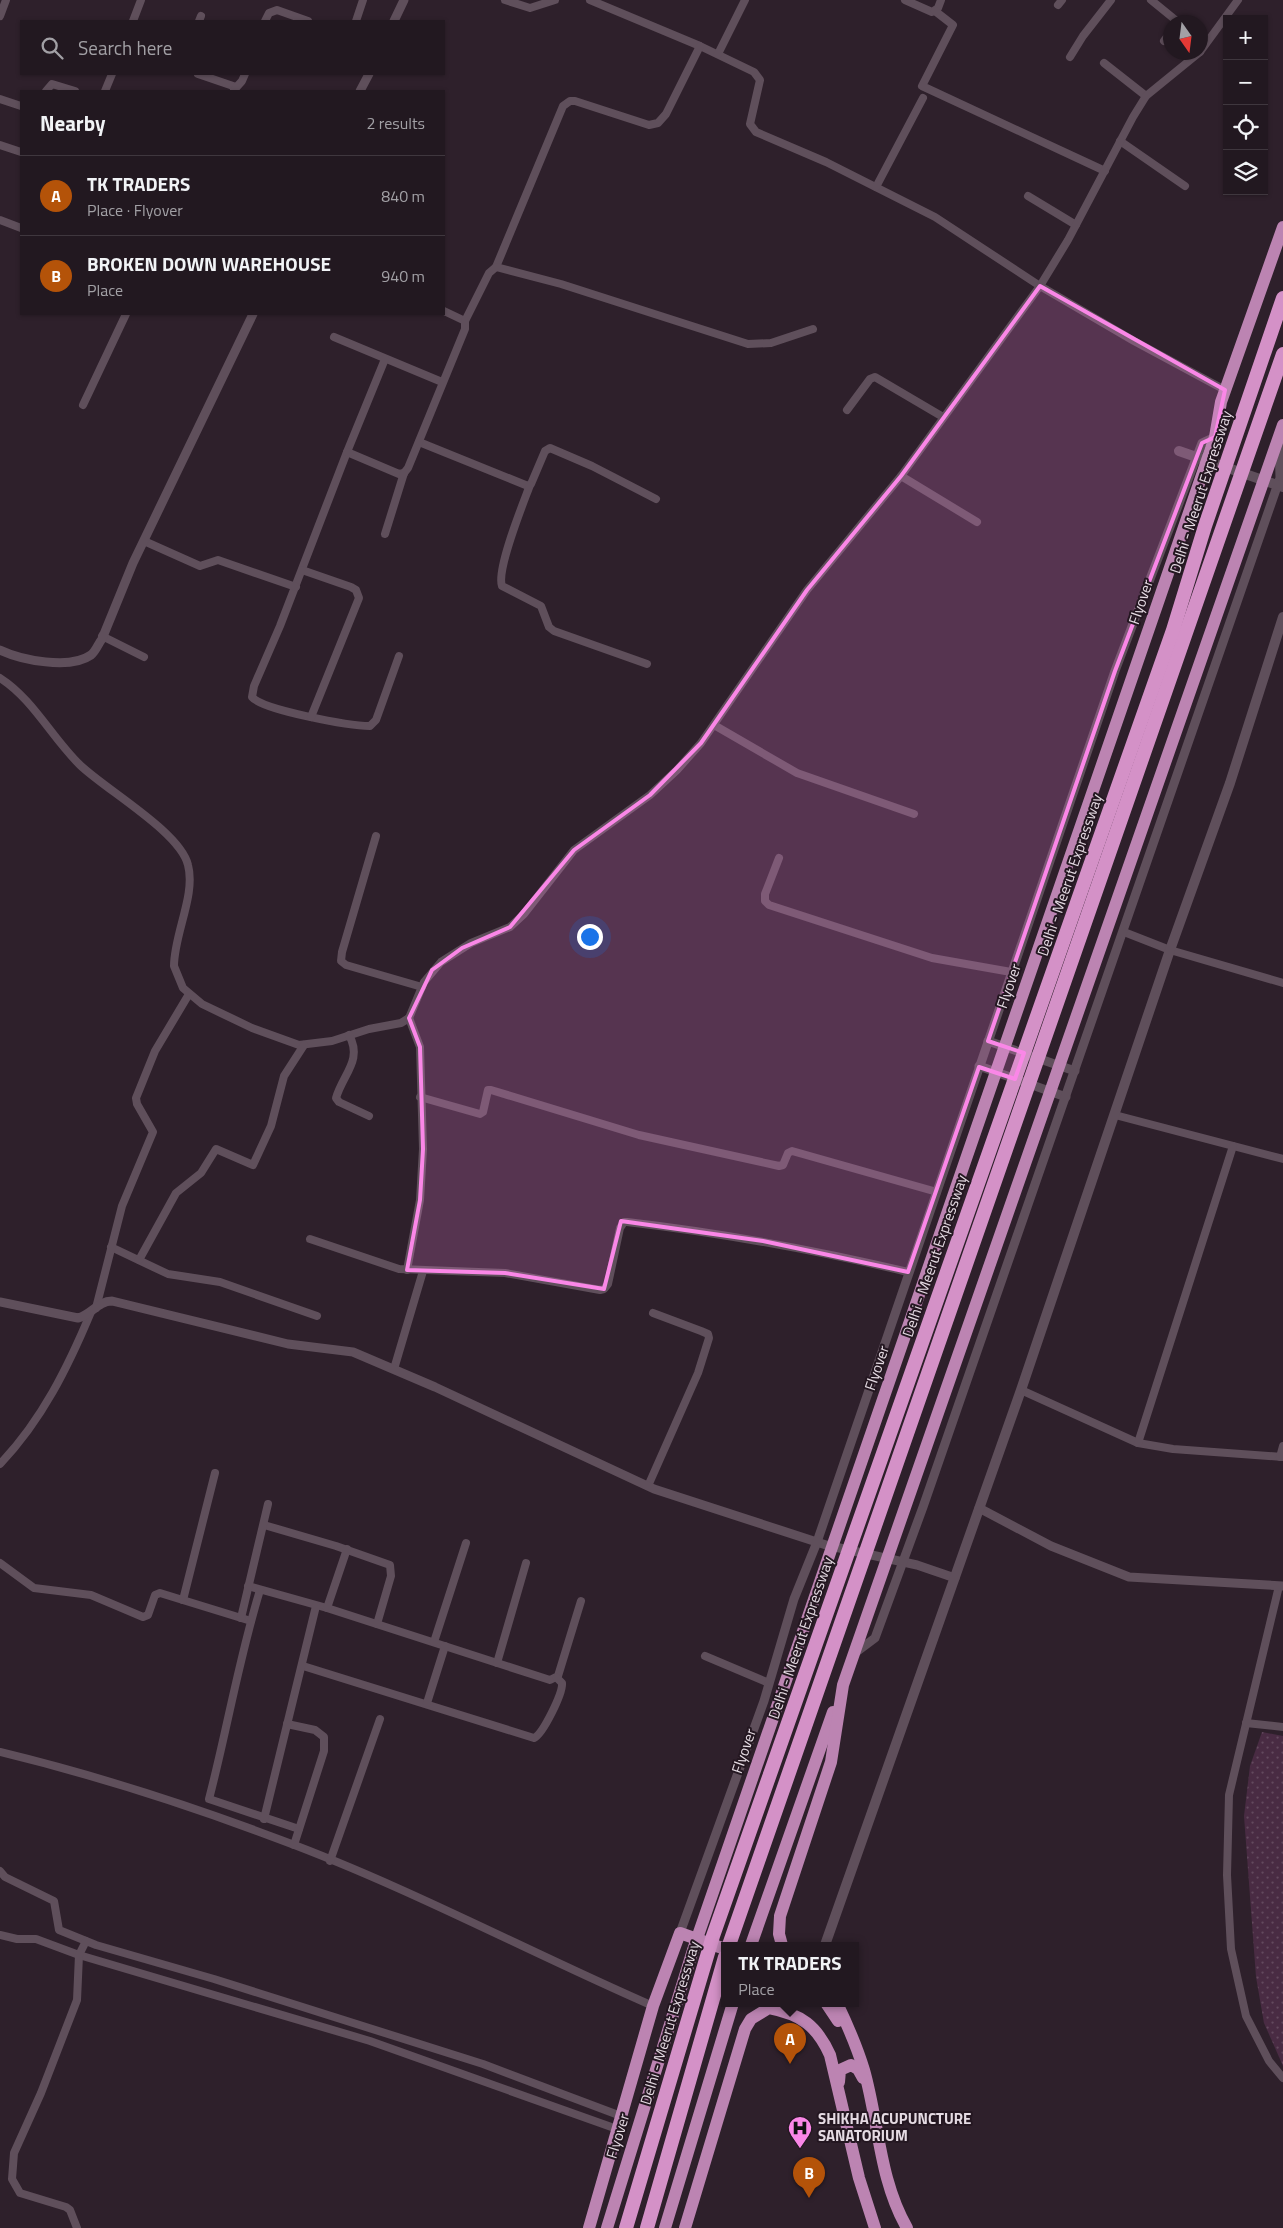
<!DOCTYPE html>
<meta charset="utf-8">
<style>
body{margin:0;font-family:"Titillium Web",sans-serif;background:#2a2129;color:#f1f3f6}
.controls{position:absolute;right:15px;top:15px;display:grid;overflow:hidden;border-radius:0px;box-shadow:0 1px 4px #0004}
.controls button{width:45px;height:45px;display:grid;place-items:center;padding:0;border:0;border-bottom:1px solid #3f373e;background:#221820;color:#f1f3f6;font:25px sans-serif}
.compass{position:absolute;left:1163px;top:15px;width:45px;height:45px;border-radius:50%;background:#221820;box-shadow:0 1px 4px #0004;rotate:166deg}
.you{position:absolute;left:589px;top:936px;width:18px;height:18px;margin:-12px;border:4px solid #fff;border-radius:50%;background:#1a73e8;box-shadow:0 0 0 8px #1a73e833}
.badge{display:grid;place-items:center;width:32px;height:32px;border-radius:50%;background:#b45309;color:#fff;font-size:16px;font-weight:700}
.pin{position:absolute;translate:-50% -41px;filter:drop-shadow(0 1px 2px #0008)}
.pin::after{content:'';position:absolute;top:26px;width:18px;height:15px;background:inherit;clip-path:polygon(0 0,100% 0,50% 100%)}
.popup{position:absolute;left:721px;top:1942px;width:138px;height:65px;box-sizing:border-box;display:grid;place-content:center;border-radius:0px;background:#221820;filter:drop-shadow(0 1px 4px #0005);font-size:16px;white-space:nowrap;color:#a2a0a5}
.popup b{font-size:19px;color:#f1f3f6}
.popup::after{content:'';position:absolute;left:50%;top:100%;margin-left:-10px;border:10px solid transparent;border-top-color:#221820}
.list{margin:0;padding:0;list-style:none}
h2{display:flex;justify-content:space-between;align-items:center;height:65px;margin:0;padding:0 20px;font-size:21px}
h2 small{font-size:16px;font-weight:400;color:#a2a0a5}
.list li{display:grid;grid-template-columns:32px 1fr auto;gap:15px;align-items:center;box-sizing:border-box;height:80px;padding:0 20px;border-top:1px solid #3f373e}
.list b{display:block;font-size:19px;white-space:nowrap}
.list p{margin:0;font-size:16px;white-space:nowrap;color:#a2a0a5}
.list em{font-size:16px;font-style:normal;color:#a2a0a5}
.icon{flex:none;width:28px;height:28px;fill:none;stroke:currentColor;stroke-width:2;stroke-linecap:round;stroke-linejoin:round}
.map{position:relative;flex:none;width:1283px;height:2228px;overflow:hidden}
.search{position:absolute;background:#221820;box-shadow:0 1px 4px #0004;left:20px;top:20px;width:425px;height:55px;display:flex;align-items:center;gap:12px;box-sizing:border-box;padding:0 18px;border-radius:0px;color:#a2a0a5;font-size:19px}
.panel{position:absolute;background:#221820;box-shadow:0 1px 4px #0004;left:20px;top:90px;width:425px;height:225px;border-radius:0px}
.map>svg:first-child{display:block}
</style>
<div class="map">
<svg width="1283" height="2228" viewBox="0 0 1283 2228">
<defs>
<pattern id="grass-dots" width="8" height="8" patternUnits="userSpaceOnUse" patternTransform="scale(1.25)"><rect width="8" height="8" fill="#492b43"/><path d="M2 2h.1M6 6h.1" fill="none" stroke="#63495e" stroke-width="1.8" stroke-linecap="round"/></pattern>
</defs>
<rect width="100%" height="100%" fill="#2e202b"/>
<!-- grass -->
<path fill="url(#grass-dots)" d="M1262,1732L1283,1736V2066L1264,2023L1256,1977L1244,1816L1250,1766Z"/>
<g fill="none" stroke-linecap="round" stroke-linejoin="round">
<!-- minor -->
<g stroke="#5f4f5b" stroke-width="8">
<path d="M505,0L530,8L555,0"/>
<path d="M590,0L700,46L754,72L760,80L750,124L756,132L826,162L935,217L1040,286L1134,341L1225,390"/>
<path d="M905,0L932,12L938,8L941,0"/>
<path d="M1151,0L1178,22"/>
<path d="M1058,5L1062,0"/>
<path d="M935,11L953,25L922,86L1105,171"/>
<path d="M0,16L6,0"/>
<path d="M133,21L141,0"/>
<path d="M199,21L201,16"/>
<path d="M265,21L269,13L277,10L308,21"/>
<path d="M356,21L363,0"/>
<path d="M1164,41L1170,33"/>
<path d="M1200,52L1238,0"/>
<path d="M718,54L745,0"/>
<path d="M1070,57L1083,36L1111,0"/>
<path d="M1104,63L1146,96"/>
<path d="M198,74L236,87"/>
<path d="M234,90L242,81L245,74"/>
<path d="M46,91L52,84L75,91"/>
<path d="M105,91L112,74"/>
<path d="M0,99L21,106"/>
<path d="M1120,141L1185,186"/>
<path d="M0,145L21,152"/>
<path d="M876,187L923,98"/>
<path d="M1028,196L1076,225"/>
<path d="M0,220L21,228"/>
<path d="M496,267L563,106L570,101H575L649,125L658,123L666,114L700,46"/>
<path d="M444,311L465,321"/>
<path d="M334,337L442,382"/>
<path d="M385,359L347,452L280,626L254,686L252,697C262,710 350,726 370,726L376,720L399,656"/>
<path d="M83,405L126,314"/>
<path d="M847,410L870,379L875,377L943,417"/>
<path d="M419,442L528,486L531,484L545,451L550,448L592,466L656,499"/>
<path d="M347,452L399,474L404,473"/>
<path d="M901,476L977,522"/>
<path d="M530,485C523,504 496,570 502,586L541,606L549,627L554,631L647,664"/>
<path d="M385,534L404,473L408,468L465,329V321L489,273L496,267L561,284L748,344L771,343L813,329"/>
<path d="M144,541L200,566L218,560L296,587"/>
<path d="M302,570L351,587L356,590L359,598L311,717"/>
<path d="M102,636L144,657"/>
<path d="M0,678C33,699 52,738 80,765C106,790 180,832 188,865C196,895 174,934 174,966L183,988L202,1004L252,1028L299,1045L332,1041L369,1029L401,1023L409,1018L424,982L441,962L471,943L510,927L524,914L574,850L650,795L677,770L701,743L807,590L901,476L1040,286L1068,240L1133,117L1146,96L1200,52"/>
<path d="M714,725L797,773L914,814"/>
<path d="M376,836L342,952L341,961L346,965L422,987"/>
<path d="M779,858L765,894V901L769,905L932,958L1011,972"/>
<path d="M1124,932L1170,950L1283,983"/>
<path d="M349,1035C363,1060 343,1074 336,1098L339,1102L369,1116"/>
<path d="M420,1097L480,1114L483,1112L488,1090H491L639,1135L779,1166L783,1165L788,1153L792,1151L937,1192"/>
<path d="M1115,1115L1283,1159"/>
<path d="M310,1239L399,1269L505,1273L600,1290L604,1289L608,1284L620,1228L624,1222H627C722,1233 815,1250 908,1272"/>
<path d="M111,1247L168,1274L220,1282L317,1316"/>
<path d="M139,1260L176,1193L201,1173L216,1149L253,1165L271,1126L284,1076L304,1045"/>
<path d="M407,1270L420,1200L423,1149L420,1047L409,1018"/>
<path d="M96,1308L122,1206L153,1132L137,1104L136,1098L155,1051L189,994"/>
<path d="M394,1369L423,1271"/>
<path d="M1021,1390L1138,1443L1173,1449L1283,1457"/>
<path d="M1138,1443L1233,1146"/>
<path d="M1280,1457L1283,1446"/>
<path d="M0,1464C42,1420 68,1367 91,1312"/>
<path d="M648,1486L698,1373L709,1338L708,1334L701,1331L653,1313"/>
<path d="M264,1525L336,1546L390,1565L391,1576L377,1624"/>
<path d="M0,1563L34,1588L91,1595L143,1617L148,1615L155,1595L160,1593L251,1621"/>
<path d="M248,1586L327,1608L550,1680L558,1676L581,1601"/>
<path d="M1279,1586L1229,1795L1227,1875L1231,1949L1246,2016L1269,2061L1283,2078"/>
<path d="M260,1590C239,1658 227,1730 209,1799L299,1829"/>
<path d="M183,1600L215,1473"/>
<path d="M327,1608L347,1549"/>
<path d="M241,1618L268,1504"/>
<path d="M434,1642L466,1543"/>
<path d="M705,1656L769,1683"/>
<path d="M497,1663L526,1563"/>
<path d="M303,1666L534,1738C543,1734 563,1693 562,1683L557,1678"/>
<path d="M427,1703L445,1646"/>
<path d="M1246,1723L1283,1727"/>
<path d="M287,1724L315,1730L324,1737V1751L294,1845"/>
<path d="M0,1752C95,1775 189,1805 281,1840C408,1887 529,1952 653,2006"/>
<path d="M264,1819L316,1606"/>
<path d="M330,1861L380,1719"/>
<path d="M0,1871L5,1877L54,1901L59,1930L96,1945L214,1979L483,2064L621,2116"/>
<path d="M0,1935L17,1939H36L79,1955L370,2041L617,2129"/>
<path d="M77,2228L70,2210L66,2207L20,2193L12,2179L14,2153L41,2093L77,2000L79,1955L86,1941"/>
</g>
<!-- tertiary -->
<g stroke="#5f4f5b" stroke-width="9">
<path d="M394,21L404,0"/>
<path d="M360,91L369,74"/>
<path d="M0,650C21,660 70,670 91,655C96,651 98,644 102,639L133,563L253,314"/>
<path d="M988,1041L1075,1071"/>
<path d="M979,1066L1066,1097"/>
<path d="M0,1302L78,1318C91,1315 98,1301 112,1301L288,1344L353,1352L435,1387L654,1489L826,1545L917,1565L955,1578"/>
<path d="M979,1508L1051,1546L1129,1577L1283,1586"/>
<path d="M855,1653L875,1638L923,1507L1280,478L1279,442"/>
<path d="M680,1933L764,1701L794,1599L817,1542L1115,671L1202,443L1215,437"/>
</g>
<!-- secondary -->
<g stroke="#5f4f5b" stroke-width="10">
<path d="M1179,451L1283,487"/>
<path d="M825,1945L1021,1390L1170,950L1230,783L1283,617"/>
</g>
<!-- trunk -->
<g stroke="#bc84b2" stroke-width="12">
<path d="M751,1945L833,1712"/>
<path d="M782,1945L779,1934L780,1916L831,1762L843,1685L1283,425"/>
<path d="M826,2003L838,2021"/>
<path d="M837,2003C847,2024 857,2047 864,2070C879,2123 879,2179 907,2228"/>
<path d="M839,2082L840,2070L851,2065L858,2069L863,2078"/>
<path d="M589,2228L653,2006L680,1933L725,1949"/>
<path d="M607,2228L693,1950L1204,469L1215,437L1221,402L1283,227"/>
<path d="M665,2228L733,2003"/>
<path d="M685,2228L745,2029L751,2019L769,2008C801,2014 817,2026 830,2055L859,2178L875,2228"/>
</g>
<!-- motorway -->
<g stroke="#d491c7" stroke-width="14">
<path d="M729,1945L1283,354"/>
<path d="M626,2228L713,1936L1173,630L1205,526L1283,298"/>
<path d="M647,2228L725,1957"/>
</g>
</g>
<!-- marked area -->
<path fill="#fa87e7" fill-opacity="0.2" stroke="#fa87e7" stroke-width="4" stroke-linejoin="round" d="M1040,286L1225,390L1215,437L1202,443L1115,671L988,1041L1024,1053L1015,1079L979,1067L908,1272L763,1241L621,1221L604,1289L505,1273L407,1270L420,1200L423,1149L420,1047L409,1018L432,970L462,948L510,927L574,850L650,795L701,743L807,590L901,476Z"/>
<!-- icons -->
<defs>
<g id="hospital-pin" transform="scale(1.25)"><path d="M0 17L-7.5 6A9.5 9.5 0 1 1 7.5 6Z" fill="#fa87e7" stroke="#241721"/><path d="M-5-5h3v3.5h4V-5h3V5h-3V1.5h-4V5h-3Z" fill="#111"/></g>
</defs>
<g fill-rule="evenodd">
<use href="#hospital-pin" x="800" y="2128"/>
</g>
<g text-anchor="middle" stroke-width="4" stroke-linejoin="round" paint-order="stroke">
<!-- street labels -->
<g font-size="15" fill="#e5dbe3" stroke="#241721">
<text transform="translate(1201 492) rotate(-72)" y="5">Delhi - Meerut Expressway</text>
<text transform="translate(1141 602) rotate(-71)" y="5">Flyover</text>
<text transform="translate(1070 875) rotate(-71)" y="5">Delhi - Meerut Expressway</text>
<text transform="translate(1009 986) rotate(-71)" y="5">Flyover</text>
<text transform="translate(935 1256) rotate(-71)" y="5">Delhi - Meerut Expressway</text>
<text transform="translate(877 1368) rotate(-71)" y="5">Flyover</text>
<text transform="translate(801 1638) rotate(-71)" y="5">Delhi - Meerut Expressway</text>
<text transform="translate(744 1751) rotate(-71)" y="5">Flyover</text>
<text transform="translate(670 2023) rotate(-73)" y="5">Delhi - Meerut Expressway</text>
<text transform="translate(618 2136) rotate(-73)" y="5">Flyover</text>
</g>
<!-- poi labels -->
<g font-size="15" font-weight="bold" fill="#e5dbe3" stroke="#241721" text-anchor="start">
<text x="818" y="2124">SHIKHA ACUPUNCTURE<tspan x="818" dy="17">SANATORIUM</tspan></text>
</g>
</g>
</svg>
<div class="controls">
<button>+</button>
<button>−</button>
<button><svg class="icon" aria-label="locate" viewBox="0 0 24 24"><circle cx="12" cy="12" r="6"/><path d="M12 2v4M12 18v4M2 12h4M18 12h4"/></svg></button>
<button><svg class="icon" aria-label="layers" viewBox="0 0 24 24"><path d="M12 4l9 5-9 5-9-5zM3 14l9 5 9-5"/></svg></button>
</div>
<svg class="compass" viewBox="-18 -18 36 36"><path d="M0-13l5 13h-10z" fill="#e53935"/><path d="M0 13l5-13h-10z" fill="#a2a0a5"/></svg>
<div class="you"></div>
<div class="pin badge" style="left:790px;top:2064px">A</div>
<div class="popup"><b>TK TRADERS</b>Place</div>
<div class="pin badge" style="left:809px;top:2198px">B</div>
<div class="search"><svg class="icon" aria-label="search" viewBox="0 0 24 24"><circle cx="10" cy="10" r="6"/><path d="M15 15l6 6"/></svg>Search here</div>
<section class="panel">
<h2>Nearby<small>2 results</small></h2>
<ul class="list">
<li><span class="badge">A</span><div><b>TK TRADERS</b><p>Place · Flyover</p></div><em>840 m</em></li>
<li><span class="badge">B</span><div><b>BROKEN DOWN WAREHOUSE</b><p>Place</p></div><em>940 m</em></li>
</ul>
</section>
</div>
